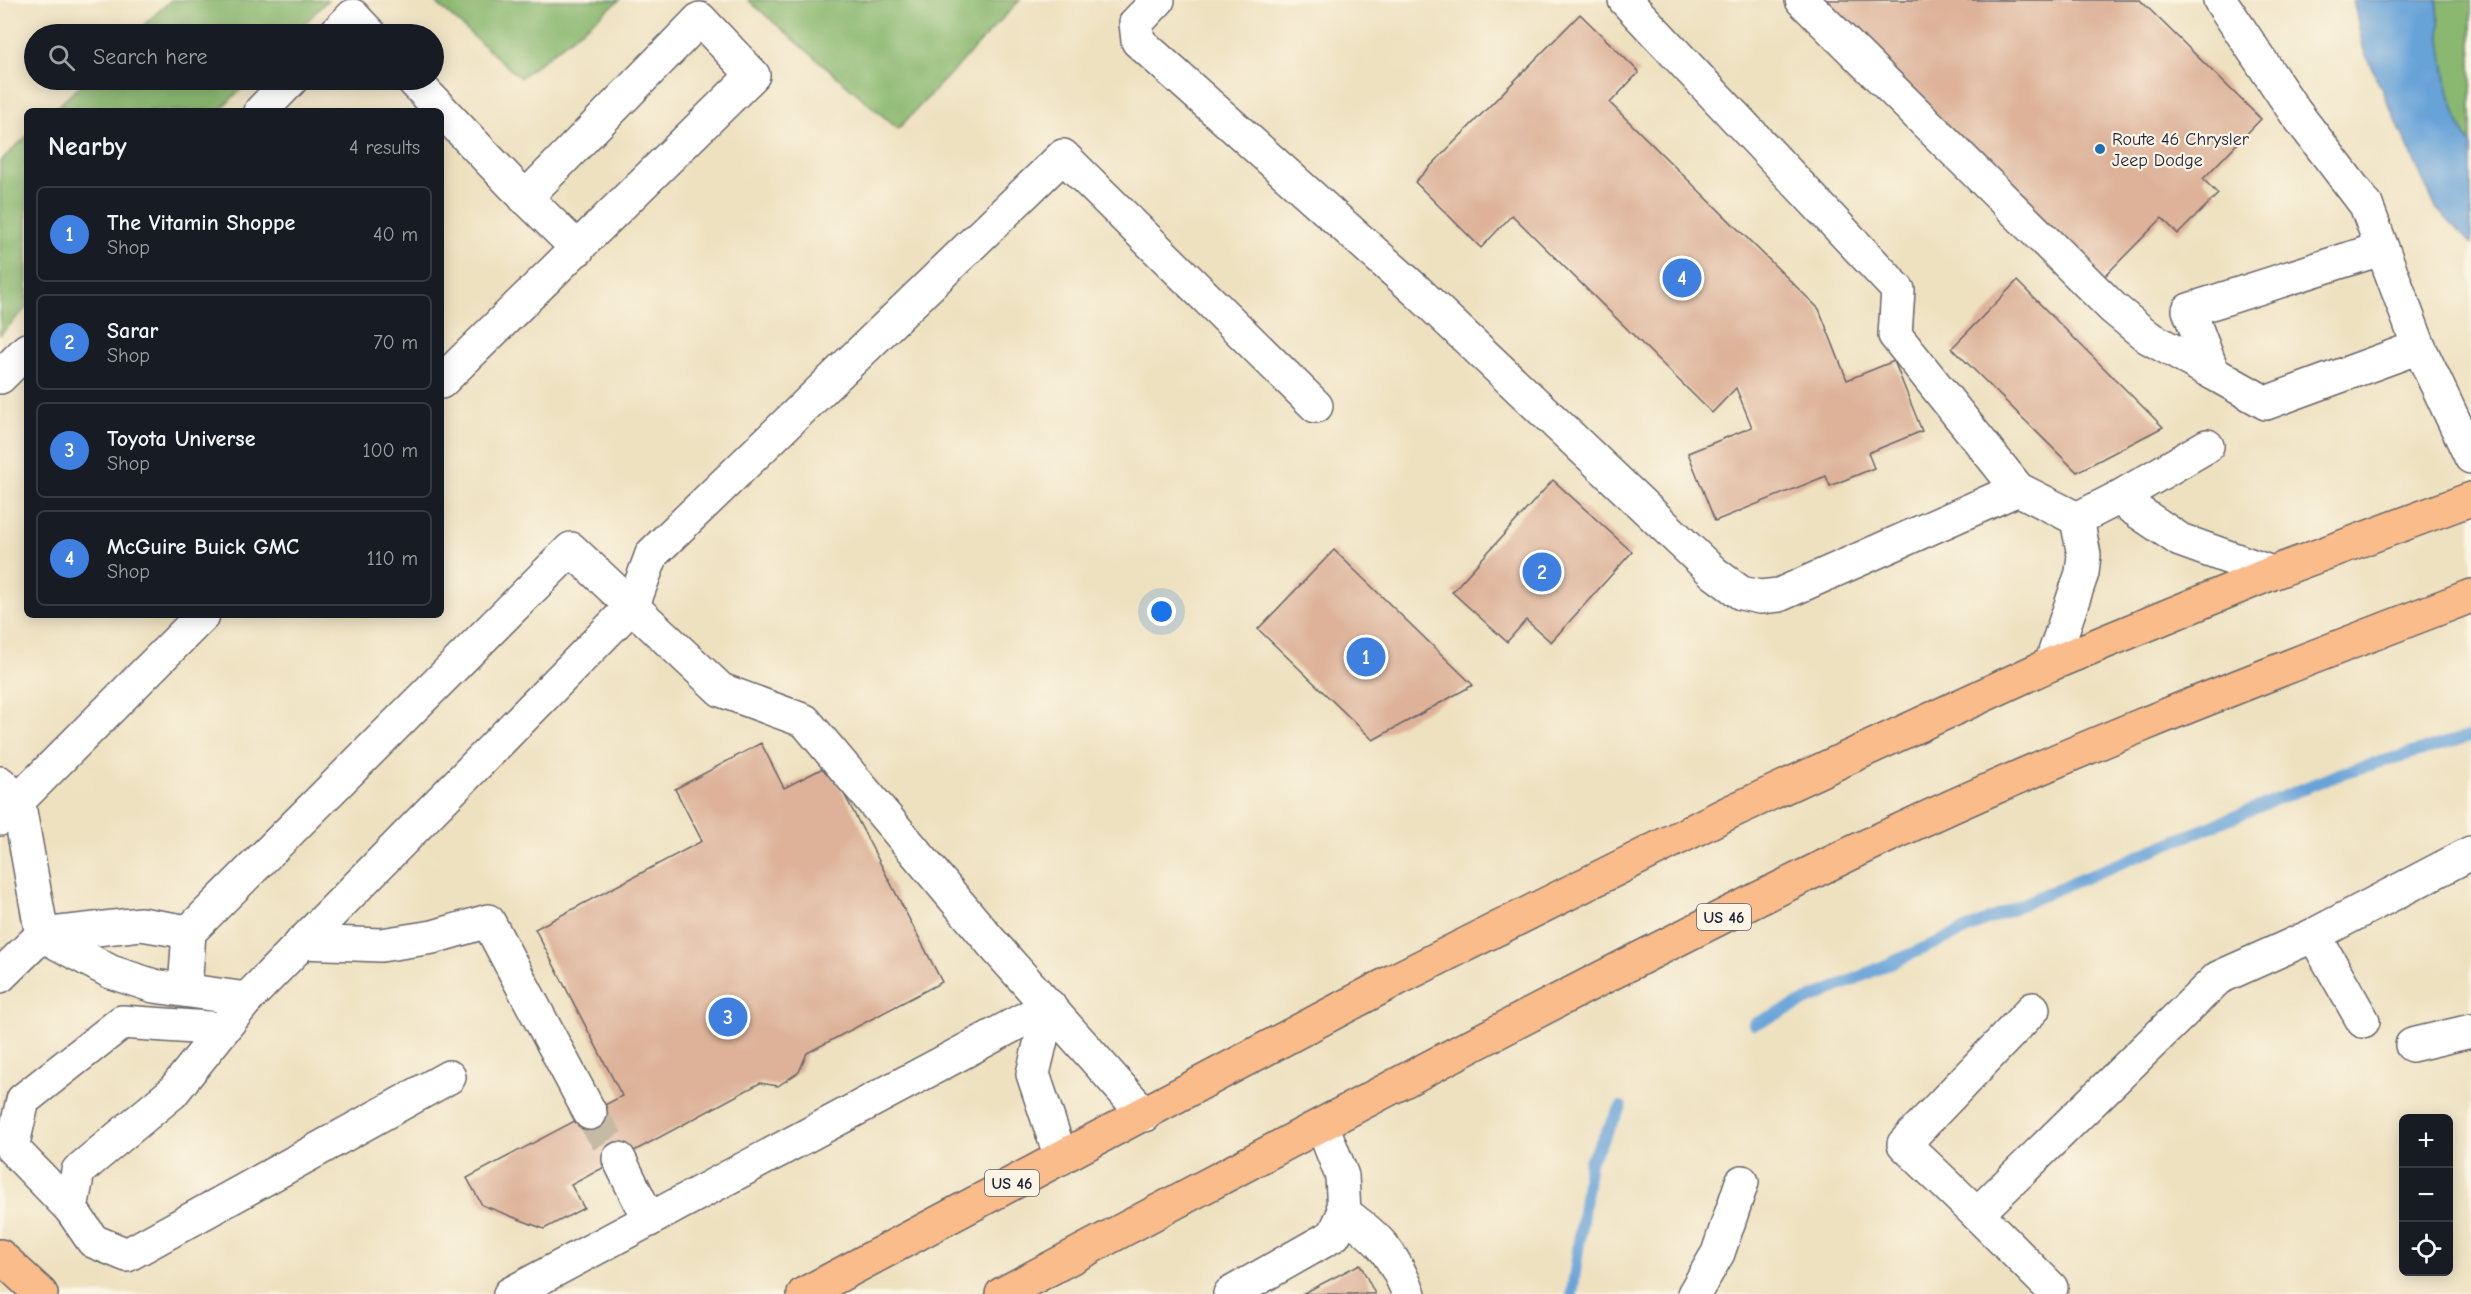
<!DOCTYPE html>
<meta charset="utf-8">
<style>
body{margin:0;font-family:"Comic Neue",sans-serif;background:#242831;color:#f1f3f6}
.controls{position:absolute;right:18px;bottom:18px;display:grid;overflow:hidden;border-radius:9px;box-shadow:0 3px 15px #0003}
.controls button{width:54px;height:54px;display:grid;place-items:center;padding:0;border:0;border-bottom:2px solid #363941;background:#171b24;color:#f1f3f6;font:30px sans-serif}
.you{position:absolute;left:1162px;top:612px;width:21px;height:21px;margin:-15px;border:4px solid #fff;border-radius:50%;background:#1a73e8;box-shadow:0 0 0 9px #1a73e833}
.badge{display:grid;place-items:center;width:39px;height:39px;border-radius:50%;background:#ea580c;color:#fff;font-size:20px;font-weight:700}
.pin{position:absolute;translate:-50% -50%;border:3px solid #fff;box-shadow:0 2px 6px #0006}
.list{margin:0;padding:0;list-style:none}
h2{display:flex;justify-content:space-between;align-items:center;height:78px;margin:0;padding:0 24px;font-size:26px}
h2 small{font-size:20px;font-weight:400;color:#9ea1a6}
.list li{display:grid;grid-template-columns:39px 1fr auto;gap:18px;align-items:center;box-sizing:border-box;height:96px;margin:0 12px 12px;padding:0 12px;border:2px solid #363941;border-radius:9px}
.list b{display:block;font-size:22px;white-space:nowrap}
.list p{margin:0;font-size:20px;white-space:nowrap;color:#9ea1a6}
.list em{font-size:20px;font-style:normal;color:#9ea1a6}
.icon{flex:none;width:33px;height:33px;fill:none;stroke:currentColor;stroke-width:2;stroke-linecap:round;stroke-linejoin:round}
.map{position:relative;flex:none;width:2471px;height:1294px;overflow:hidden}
.search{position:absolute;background:#171b24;box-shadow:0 3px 15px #0003;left:24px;top:24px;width:420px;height:66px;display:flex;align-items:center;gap:15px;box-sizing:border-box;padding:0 21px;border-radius:33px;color:#9ea1a6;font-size:22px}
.panel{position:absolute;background:#171b24;box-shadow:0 3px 15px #0003;left:24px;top:108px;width:420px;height:510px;border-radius:9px}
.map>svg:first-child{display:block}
</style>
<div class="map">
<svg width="2471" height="1294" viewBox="0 0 2471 1294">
<rect width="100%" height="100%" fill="#fcf5e5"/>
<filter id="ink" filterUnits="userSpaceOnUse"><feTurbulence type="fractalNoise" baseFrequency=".0167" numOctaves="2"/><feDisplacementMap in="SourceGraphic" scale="12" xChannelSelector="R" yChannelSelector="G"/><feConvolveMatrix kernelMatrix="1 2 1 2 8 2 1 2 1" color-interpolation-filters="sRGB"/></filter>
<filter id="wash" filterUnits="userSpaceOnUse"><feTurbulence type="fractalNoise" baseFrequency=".008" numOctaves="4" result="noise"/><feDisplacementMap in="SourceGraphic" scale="24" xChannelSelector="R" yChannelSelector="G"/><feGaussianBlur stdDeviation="1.35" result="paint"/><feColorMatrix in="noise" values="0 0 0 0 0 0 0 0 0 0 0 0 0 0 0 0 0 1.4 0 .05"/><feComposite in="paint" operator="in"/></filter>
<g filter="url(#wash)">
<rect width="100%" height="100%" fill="#eee1c0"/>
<!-- forest -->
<g fill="#8ab870" stroke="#566d56" stroke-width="1.5">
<path d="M171,0H328L294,34H134Z"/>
<path d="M433,0H620L520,78Z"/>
<path d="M748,0H1020L898,129Z"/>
<path d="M2437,0H2471V143C2446,115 2441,38 2437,0Z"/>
<path d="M86,80H250L219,111H53Z"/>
<path d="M27,136V307L0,335V161Z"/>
</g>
<!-- water -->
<path fill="#67a3d8" stroke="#44628a" stroke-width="1.5" d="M2353,0H2437C2441,38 2446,115 2471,143V244L2436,208L2364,51Z"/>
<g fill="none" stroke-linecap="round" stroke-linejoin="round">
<!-- stream -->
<g stroke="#67a3d8" stroke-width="12">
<path d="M1754,1024L2050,892L2339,774L2471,736"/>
<path d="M1572,1294L1590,1161L1621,1107"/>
</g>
</g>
<g id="blocks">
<!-- building -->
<g fill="#ddb299">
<path d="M1817,0H2140L2261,119L2203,179L2218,194L2178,234L2162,218L2101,280Z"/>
<path d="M1580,14L1639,72L1610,103L1819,309L1847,380L1894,361L1922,431L1868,453L1874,468L1830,486L1826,476L1715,521L1688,453L1752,427L1736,388L1712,413L1512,215L1481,248L1415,182Z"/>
<path d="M2017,281L2163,427L2077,472L1952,348Z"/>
<path d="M1553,480L1632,552L1551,642L1526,620L1507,642L1452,592Z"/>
<path d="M1334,550L1473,685L1373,740L1258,629Z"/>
<path d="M761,743L784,788L829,765L942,982L807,1053L799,1072L778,1086L760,1083L571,1185L584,1208L544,1229L482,1205L467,1178L622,1096L535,929L702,841L675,789Z"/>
<path d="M1360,1264L1375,1294H1302Z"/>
</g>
</g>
</g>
<g filter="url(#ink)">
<use href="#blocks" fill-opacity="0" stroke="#69656a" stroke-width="1.5"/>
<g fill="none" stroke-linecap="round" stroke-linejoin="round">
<!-- minor-tunnel -->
<path stroke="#c5bba5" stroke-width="33" stroke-dasharray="33 16" stroke-linecap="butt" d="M590,1113L619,1159"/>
<!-- minor casing -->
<g stroke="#69656a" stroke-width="36">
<g id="minor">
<path d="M1158,0L1136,23L1138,41L1418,292L1714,573L1741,593L1760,597L1779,595L2018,489"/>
<path d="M1625,0L1898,290L1895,335L2018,489L2077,519"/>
<path d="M1802,0L2113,308L2148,337L2213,373"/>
<path d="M2220,0L2295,112L2366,205L2419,347L2471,457"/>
<path d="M335,34L353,16L370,34"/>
<path d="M413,80L515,187L578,249"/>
<path d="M261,111L291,80"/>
<path d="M2380,249L2189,310L2213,373L2266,403L2419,347"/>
<path d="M0,377L27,350"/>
<path d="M441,382L753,75L700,19L525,198"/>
<path d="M2118,498L2207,446"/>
<path d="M2077,519L2118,498L2180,540L2272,573"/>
<path d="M2051,664L2082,573L2084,555L2077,519"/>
<path d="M0,783L18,800L42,935"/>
<path d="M0,819L203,615"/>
<path d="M42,935L111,972L154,986L247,999L633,605L652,554L1063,156L1316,406"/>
<path d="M2314,935L2471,853"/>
<path d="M302,942L381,945L433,937L488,921L590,1113"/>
<path d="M0,976L42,935L141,924L189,932"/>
<path d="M185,990L189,932L571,549L721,690L805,721L991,942L1145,1115"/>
<path d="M247,999L172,1093L78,1171L71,1209L93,1241L127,1255L449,1077"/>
<path d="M1049,1006L1033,1074L1061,1158"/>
<path d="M2033,1009L1904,1144L1977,1214L2218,978L2314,935L2363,1021"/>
<path d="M2412,1045L2471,1031"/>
<path d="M619,1159L649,1220"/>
<path d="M71,1209L12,1148L23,1100L122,1022L223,1029"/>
<path d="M1344,1213C1380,1239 1392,1252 1409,1294"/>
<path d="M1977,1214L2051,1288"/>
<path d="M510,1294L1049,1006"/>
<path d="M1230,1294L1334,1235L1344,1213L1342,1176L1322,1125"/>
<path d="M1694,1294L1718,1253L1742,1182"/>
</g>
</g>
<!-- highway casing -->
<g stroke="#69656a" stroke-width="36">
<g id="highway">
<path d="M0,1256L41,1294"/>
<path d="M804,1294L1395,980L1728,813L2051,664L2272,573L2471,499"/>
<path d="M1002,1294C1277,1149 1550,1000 1829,864C2038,762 2255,679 2471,596"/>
</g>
</g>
<!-- minor -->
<use href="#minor" stroke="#fff" stroke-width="33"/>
<!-- highway -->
<use href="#highway" stroke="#f9bc8a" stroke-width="33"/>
</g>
</g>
<!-- markers -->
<circle fill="#1f6fb2" stroke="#fcf5e5" stroke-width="2" cx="2100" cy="149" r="6"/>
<g text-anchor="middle" stroke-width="4.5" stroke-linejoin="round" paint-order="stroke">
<!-- shield labels -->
<g fill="#fcf5e5" stroke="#63616e" stroke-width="1.5">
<rect x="1697" y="904" width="54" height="26" rx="4.5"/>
<rect x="985" y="1170" width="54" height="26" rx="4.5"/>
</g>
<g font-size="16" font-weight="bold" fill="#22223b">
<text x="1724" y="923">US 46</text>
<text x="1012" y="1189">US 46</text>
</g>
<!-- poi labels -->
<g font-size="18" fill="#22223b" stroke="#fcf5e5" text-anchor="start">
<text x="2112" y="145">Route 46 Chrysler<tspan x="2112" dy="21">Jeep Dodge</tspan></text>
</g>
</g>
</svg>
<div class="controls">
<button>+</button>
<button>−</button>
<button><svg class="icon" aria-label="locate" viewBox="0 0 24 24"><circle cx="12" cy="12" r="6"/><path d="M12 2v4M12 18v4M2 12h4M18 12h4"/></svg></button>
</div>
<div class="you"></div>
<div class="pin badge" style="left:1366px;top:657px;background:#3f7fe0">1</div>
<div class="pin badge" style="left:1542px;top:572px;background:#3f7fe0">2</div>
<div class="pin badge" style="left:728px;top:1017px;background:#3f7fe0">3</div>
<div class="pin badge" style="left:1682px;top:278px;background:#3f7fe0">4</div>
<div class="search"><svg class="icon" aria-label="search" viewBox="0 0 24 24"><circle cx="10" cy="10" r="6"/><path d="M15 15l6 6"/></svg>Search here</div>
<section class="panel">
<h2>Nearby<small>4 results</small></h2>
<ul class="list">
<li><span class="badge" style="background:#3f7fe0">1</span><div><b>The Vitamin Shoppe</b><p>Shop</p></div><em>40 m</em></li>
<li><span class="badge" style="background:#3f7fe0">2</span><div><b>Sarar</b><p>Shop</p></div><em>70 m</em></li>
<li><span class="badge" style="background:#3f7fe0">3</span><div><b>Toyota Universe</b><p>Shop</p></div><em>100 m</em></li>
<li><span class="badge" style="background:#3f7fe0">4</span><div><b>McGuire Buick GMC</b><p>Shop</p></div><em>110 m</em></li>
</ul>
</section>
</div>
